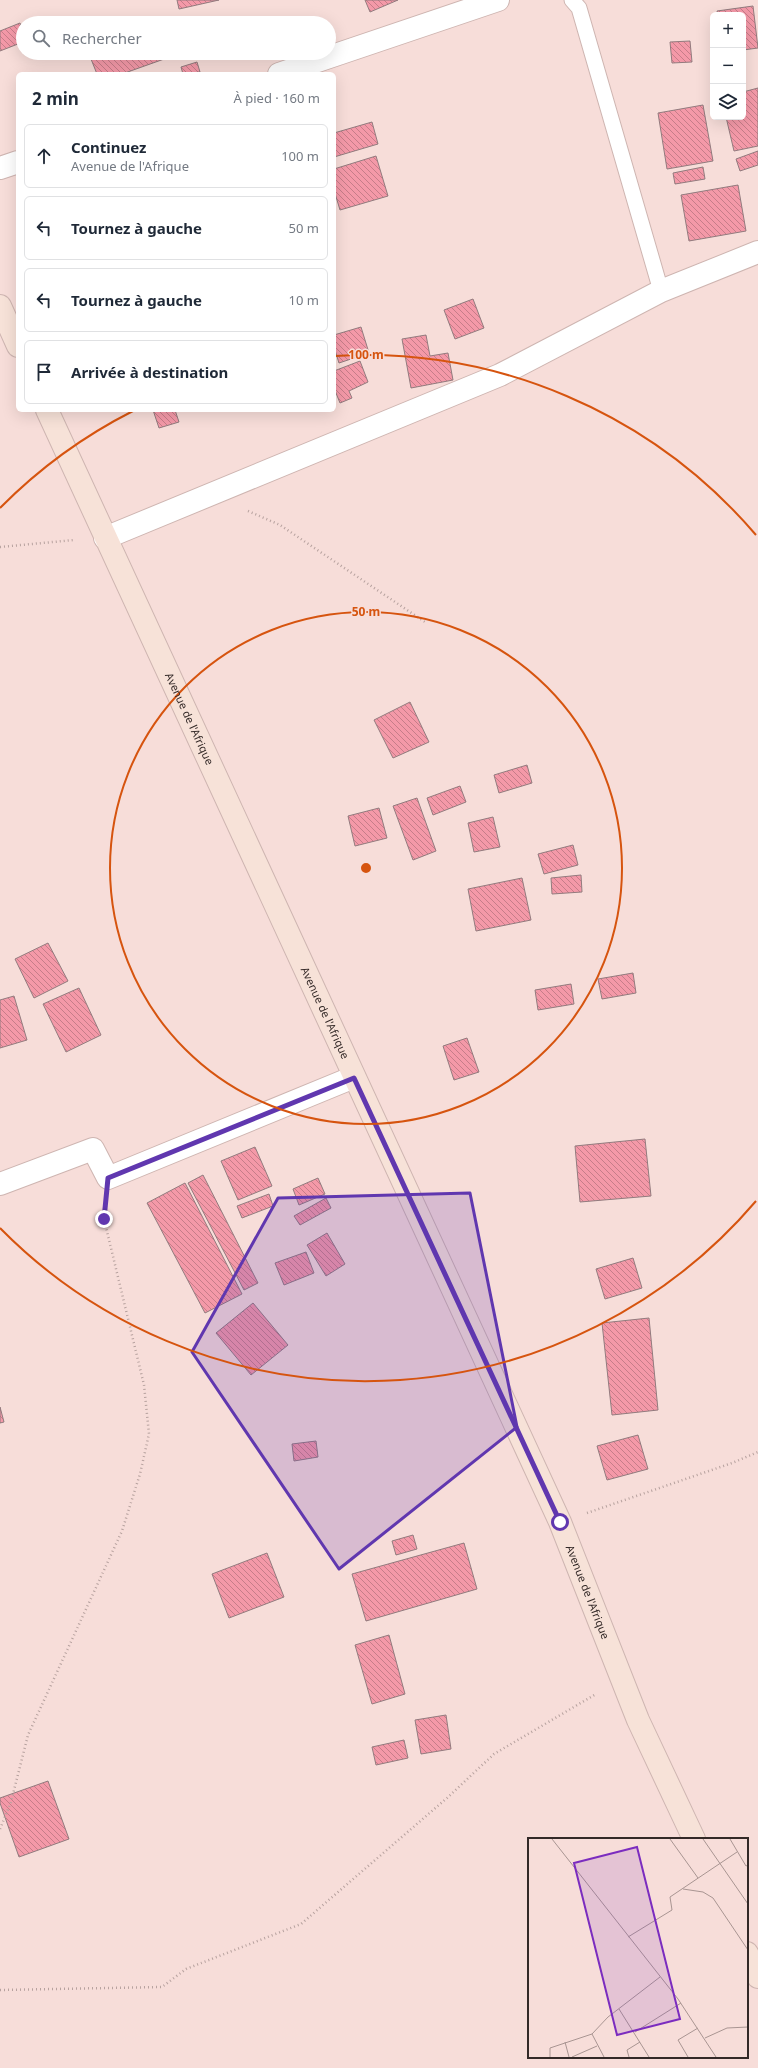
<!DOCTYPE html>
<html lang="fr">
<meta charset="utf-8">
<style>
body{margin:0;font-family:"Noto Sans",sans-serif;background:#f2f2f3;color:#1f2937}
.controls{position:absolute;right:12px;top:12px;display:grid;overflow:hidden;border-radius:6px;box-shadow:0 4px 16px #0002}
.controls button{width:36px;height:36px;display:grid;place-items:center;padding:0;border:0;border-bottom:1px solid #e0e1e3;background:#fff;color:#1f2937;font:20px sans-serif}
.stop{position:absolute;width:12px;height:12px;margin:-9px;border:3px solid #6037af;border-radius:50%;background:#fff}
.stop.end{background:#6037af;border-color:#fff;box-shadow:0 1px 4px #0008}
.list{margin:0;padding:0;list-style:none}
h2{display:flex;justify-content:space-between;align-items:center;height:52px;margin:0;padding:0 16px;font-size:17px}
h2 small{font-size:13px;font-weight:400;color:#747a83}
.list li{display:grid;grid-template-columns:26px 1fr auto;gap:12px;align-items:center;box-sizing:border-box;height:64px;margin:0 8px 8px;padding:0 8px;border:1px solid #e0e1e3;border-radius:6px}
.list b{display:block;font-size:15px;white-space:nowrap}
.list p{margin:0;font-size:13px;white-space:nowrap;color:#747a83}
.list em{font-size:13px;font-style:normal;color:#747a83}
.icon{flex:none;width:22px;height:22px;fill:none;stroke:currentColor;stroke-width:2;stroke-linecap:round;stroke-linejoin:round}
.map{position:relative;flex:none;width:758px;height:2068px;overflow:hidden}
.search{position:absolute;background:#fff;box-shadow:0 4px 16px #0002;left:16px;top:16px;width:320px;height:44px;display:flex;align-items:center;gap:10px;box-sizing:border-box;padding:0 14px;border-radius:22px;color:#747a83;font-size:15px}
.panel{position:absolute;background:#fff;box-shadow:0 4px 16px #0002;left:16px;top:72px;width:320px;height:340px;border-radius:6px}
.map>svg:first-child{display:block}
</style>
<div class="map">
<svg width="758" height="2068" viewBox="0 0 758 2068">
<defs>
<pattern id="building-back-hatch" width="6" height="6" patternUnits="userSpaceOnUse"><rect width="6" height="6" fill="#f499a8"/><path d="M-1 5l2 2M0 0l6 6M5-1l2 2" fill="none" stroke="#c67d89"/></pattern>
</defs>
<rect width="100%" height="100%" fill="#f7ddd9"/>
<!-- building -->
<g fill="url(#building-back-hatch)" stroke="#927b7e">
<path d="M177,0H219L179,9Z"/>
<path d="M365,0H398L370,12Z"/>
<path d="M753,6L758,48L743,50V15H718L717,11Z"/>
<path d="M20,23L23,31V42L0,51V31Z"/>
<path d="M690,41L692,62L672,63L670,42Z"/>
<path d="M107,53H181L122,74H97L91,59Z"/>
<path d="M197,62L200,72L183,74L181,67Z"/>
<path d="M758,88V146L734,151L726,117H743V92Z"/>
<path d="M703,105L713,161L667,169L658,113Z"/>
<path d="M372,122L378,144L334,157V133Z"/>
<path d="M758,151V165L740,171L736,159Z"/>
<path d="M376,156L388,196L340,210L334,190V169Z"/>
<path d="M703,167L705,179L675,184L673,173Z"/>
<path d="M738,185L746,231L689,241L681,195Z"/>
<path d="M473,299L484,328L455,339L444,310Z"/>
<path d="M361,327L369,353L339,363L334,347V335Z"/>
<path d="M426,335L430,356L448,353L453,380L411,388L402,339Z"/>
<path d="M360,361L368,382L349,391L352,398L340,403L334,388V371Z"/>
<path d="M153,410H175L179,422L159,428Z"/>
<path d="M410,702L429,742L393,758L374,720Z"/>
<path d="M527,765L532,783L499,793L494,775Z"/>
<path d="M460,786L466,802L433,815L427,798Z"/>
<path d="M417,798L436,851L413,860L393,806Z"/>
<path d="M379,808L387,838L355,846L348,816Z"/>
<path d="M493,817L500,847L474,852L468,823Z"/>
<path d="M573,845L578,865L544,874L538,854Z"/>
<path d="M581,875L582,892L552,894L551,878Z"/>
<path d="M522,878L531,920L476,931L468,889Z"/>
<path d="M48,943L68,981L34,998L15,959Z"/>
<path d="M633,973L636,993L602,999L598,979Z"/>
<path d="M571,984L574,1004L538,1010L535,990Z"/>
<path d="M79,988L101,1035L66,1052L43,1004Z"/>
<path d="M14,996L27,1040L0,1048V1000Z"/>
<path d="M467,1038L479,1072L454,1080L443,1046Z"/>
<path d="M645,1139L651,1196L580,1202L575,1146Z"/>
<path d="M255,1147L272,1186L238,1200L221,1161Z"/>
<path d="M203,1175L258,1283L244,1290L188,1183Z"/>
<path d="M318,1178L325,1194L299,1205L293,1189Z"/>
<path d="M185,1183L242,1294L205,1313L147,1203Z"/>
<path d="M269,1194L273,1206L242,1218L237,1206Z"/>
<path d="M326,1198L331,1208L300,1225L294,1216Z"/>
<path d="M327,1233L345,1264L326,1276L307,1245Z"/>
<path d="M306,1252L314,1273L284,1285L275,1263Z"/>
<path d="M633,1258L642,1288L605,1299L596,1269Z"/>
<path d="M253,1303L288,1345L251,1375L216,1333Z"/>
<path d="M649,1318L658,1410L612,1415L602,1323Z"/>
<path d="M0,1407L4,1422L0,1423Z"/>
<path d="M638,1435L648,1469L607,1480L597,1446Z"/>
<path d="M316,1441L318,1457L294,1461L292,1444Z"/>
<path d="M413,1535L417,1549L396,1555L392,1541Z"/>
<path d="M464,1543L477,1589L366,1621L352,1574Z"/>
<path d="M267,1553L284,1597L229,1618L212,1574Z"/>
<path d="M389,1635L405,1694L372,1704L355,1645Z"/>
<path d="M446,1715L451,1749L421,1754L415,1720Z"/>
<path d="M404,1740L408,1758L376,1765L372,1747Z"/>
<path d="M48,1781L69,1839L19,1857L0,1803V1798Z"/>
</g>
<g fill="none" stroke-linecap="round" stroke-linejoin="round">
<!-- lane casing -->
<g stroke="#ceb5b1" stroke-width="17">
<path id="lane" d="M572,0L579,8L661,291"/>
</g>
<!-- street casing -->
<g stroke="#ceb5b1" stroke-width="24">
<g id="street">
<path d="M279,74L498,0"/>
<path d="M0,168L18,162"/>
<path d="M105,538L500,375L661,291L758,252"/>
<path d="M0,1184L93,1149L108,1178L354,1077"/>
</g>
</g>
<!-- secondary casing -->
<g stroke="#ceb5b1" stroke-width="24">
<g id="secondary">
<path d="M0,306L18,346"/>
<path id="s1" d="M47,410L560,1522L638,1720L694,1839"/>
<path d="M747,1953L758,1977"/>
</g>
</g>
<!-- path -->
<g stroke="#b7a29f" stroke-width="2.5" stroke-dasharray="1 3" stroke-linecap="butt">
<path d="M248,511L280,525L425,622"/>
<path d="M0,547L74,540"/>
<path d="M587,1513L732,1463L758,1452"/>
<path d="M0,1829L11,1802L28,1735L122,1531L140,1474L149,1434L144,1385L104,1219L106,1206"/>
<path d="M0,1990L162,1987L186,1969L301,1924L447,1798L494,1754L596,1694"/>
</g>
<!-- lane -->
<use href="#lane" stroke="#fff" stroke-width="15"/>
<!-- street -->
<use href="#street" stroke="#fff" stroke-width="22"/>
<!-- secondary -->
<use href="#secondary" stroke="#f7e2d8" stroke-width="22"/>
</g>
<g fill="none" stroke-linecap="round" stroke-linejoin="round">
<!-- route -->
<path stroke="#6037af" stroke-width="5" d="M104,1219L108,1178L354,1078L560,1522"/>
</g>
<!-- marked area -->
<path fill="#6037af" fill-opacity="0.2" stroke="#6037af" stroke-width="3" stroke-linejoin="round" d="M470,1193L517,1427L339,1569L192,1352L278,1198Z"/>
<!-- distance rings -->
<g fill="none" stroke="#d6540f" stroke-width="2">
<circle cx="366" cy="868" r="256"/>
<path d="M756 1201A513 513 0 0 1 0 1228M0 508A513 513 0 0 1 133 411M335 356A513 513 0 0 1 756 535"/>
</g>
<g text-anchor="middle" stroke-width="3" stroke-linejoin="round" paint-order="stroke">
<!-- street labels -->
<g font-size="11" fill="#332927" stroke="#f7ddd9">
<text dy="4" stroke="none"><textPath href="#s1" startOffset="340">Avenue de l'Afrique</textPath></text>
<text dy="4" stroke="none"><textPath href="#s1" startOffset="664">Avenue de l'Afrique</textPath></text>
<text dy="4" stroke="none"><textPath href="#s1" startOffset="1300">Avenue de l'Afrique</textPath></text>
</g>
</g>
<!-- overview -->
<g transform="translate(528 1838)">
<rect width="220" height="220" fill="#f7ddd9"/>
<path fill="none" stroke="#a99592" stroke-width="1" d="M24,1L150,161L188,219M142,1L170,40M175,1L220,66M202,1L218,28L220,27M155,51L175,54L185,60L220,112M100,99L144,72L142,59L209,14M91,171L121,219M107,194L153,165M64,196L76,219M177,200L199,190L220,189M37,204L41,219M22,219V210L64,196L80,179L132,139M44,219L69,208M101,219L99,212L112,204M160,219L150,202L170,190"/>
<path fill="#7b2cbf" fill-opacity="0.15" stroke="#7b2cbf" stroke-width="2" d="M109,9L152,181L89,197L46,25Z"/>
<rect width="220" height="220" fill="none" stroke="#332927" stroke-width="2"/>
</g>
<circle cx="366" cy="868" r="6" fill="#d6540f" stroke="#f7ddd9" stroke-width="2"/>
<g font-size="12" text-anchor="middle" font-weight="bold" fill="#d6540f" stroke="#f7ddd9" stroke-width="3" stroke-linejoin="round" paint-order="stroke">
<text x="366" y="359">100 m</text>
<text x="366" y="616">50 m</text>
</g>
</svg>
<div class="controls">
<button>+</button>
<button>−</button>
<button><svg class="icon" aria-label="layers" viewBox="0 0 24 24"><path d="M12 4l9 5-9 5-9-5zM3 14l9 5 9-5"/></svg></button>
</div>
<div class="stop" style="left:560px;top:1522px"></div>
<div class="stop end" style="left:104px;top:1219px"></div>
<div class="search"><svg class="icon" aria-label="search" viewBox="0 0 24 24"><circle cx="10" cy="10" r="6"/><path d="M15 15l6 6"/></svg>Rechercher</div>
<section class="panel">
<h2>2 min<small>À pied · 160 m</small></h2>
<ul class="list">
<li><svg class="icon" aria-label="ahead" viewBox="0 0 24 24"><path d="M12 20V5M6 11l6-6 6 6"/></svg><div><b>Continuez</b><p>Avenue de l'Afrique</p></div><em>100 m</em></li>
<li><svg class="icon" aria-label="left" viewBox="0 0 24 24"><path d="M17 20v-9H6M10 6l-5 5 5 5"/></svg><div><b>Tournez à gauche</b></div><em>50 m</em></li>
<li><svg class="icon" aria-label="left" viewBox="0 0 24 24"><path d="M17 20v-9H6M10 6l-5 5 5 5"/></svg><div><b>Tournez à gauche</b></div><em>10 m</em></li>
<li><svg class="icon" aria-label="arrive" viewBox="0 0 24 24"><path d="M6 21V4h12l-3 4 3 4H6"/></svg><div><b>Arrivée à destination</b></div></li>
</ul>
</section>
</div>
